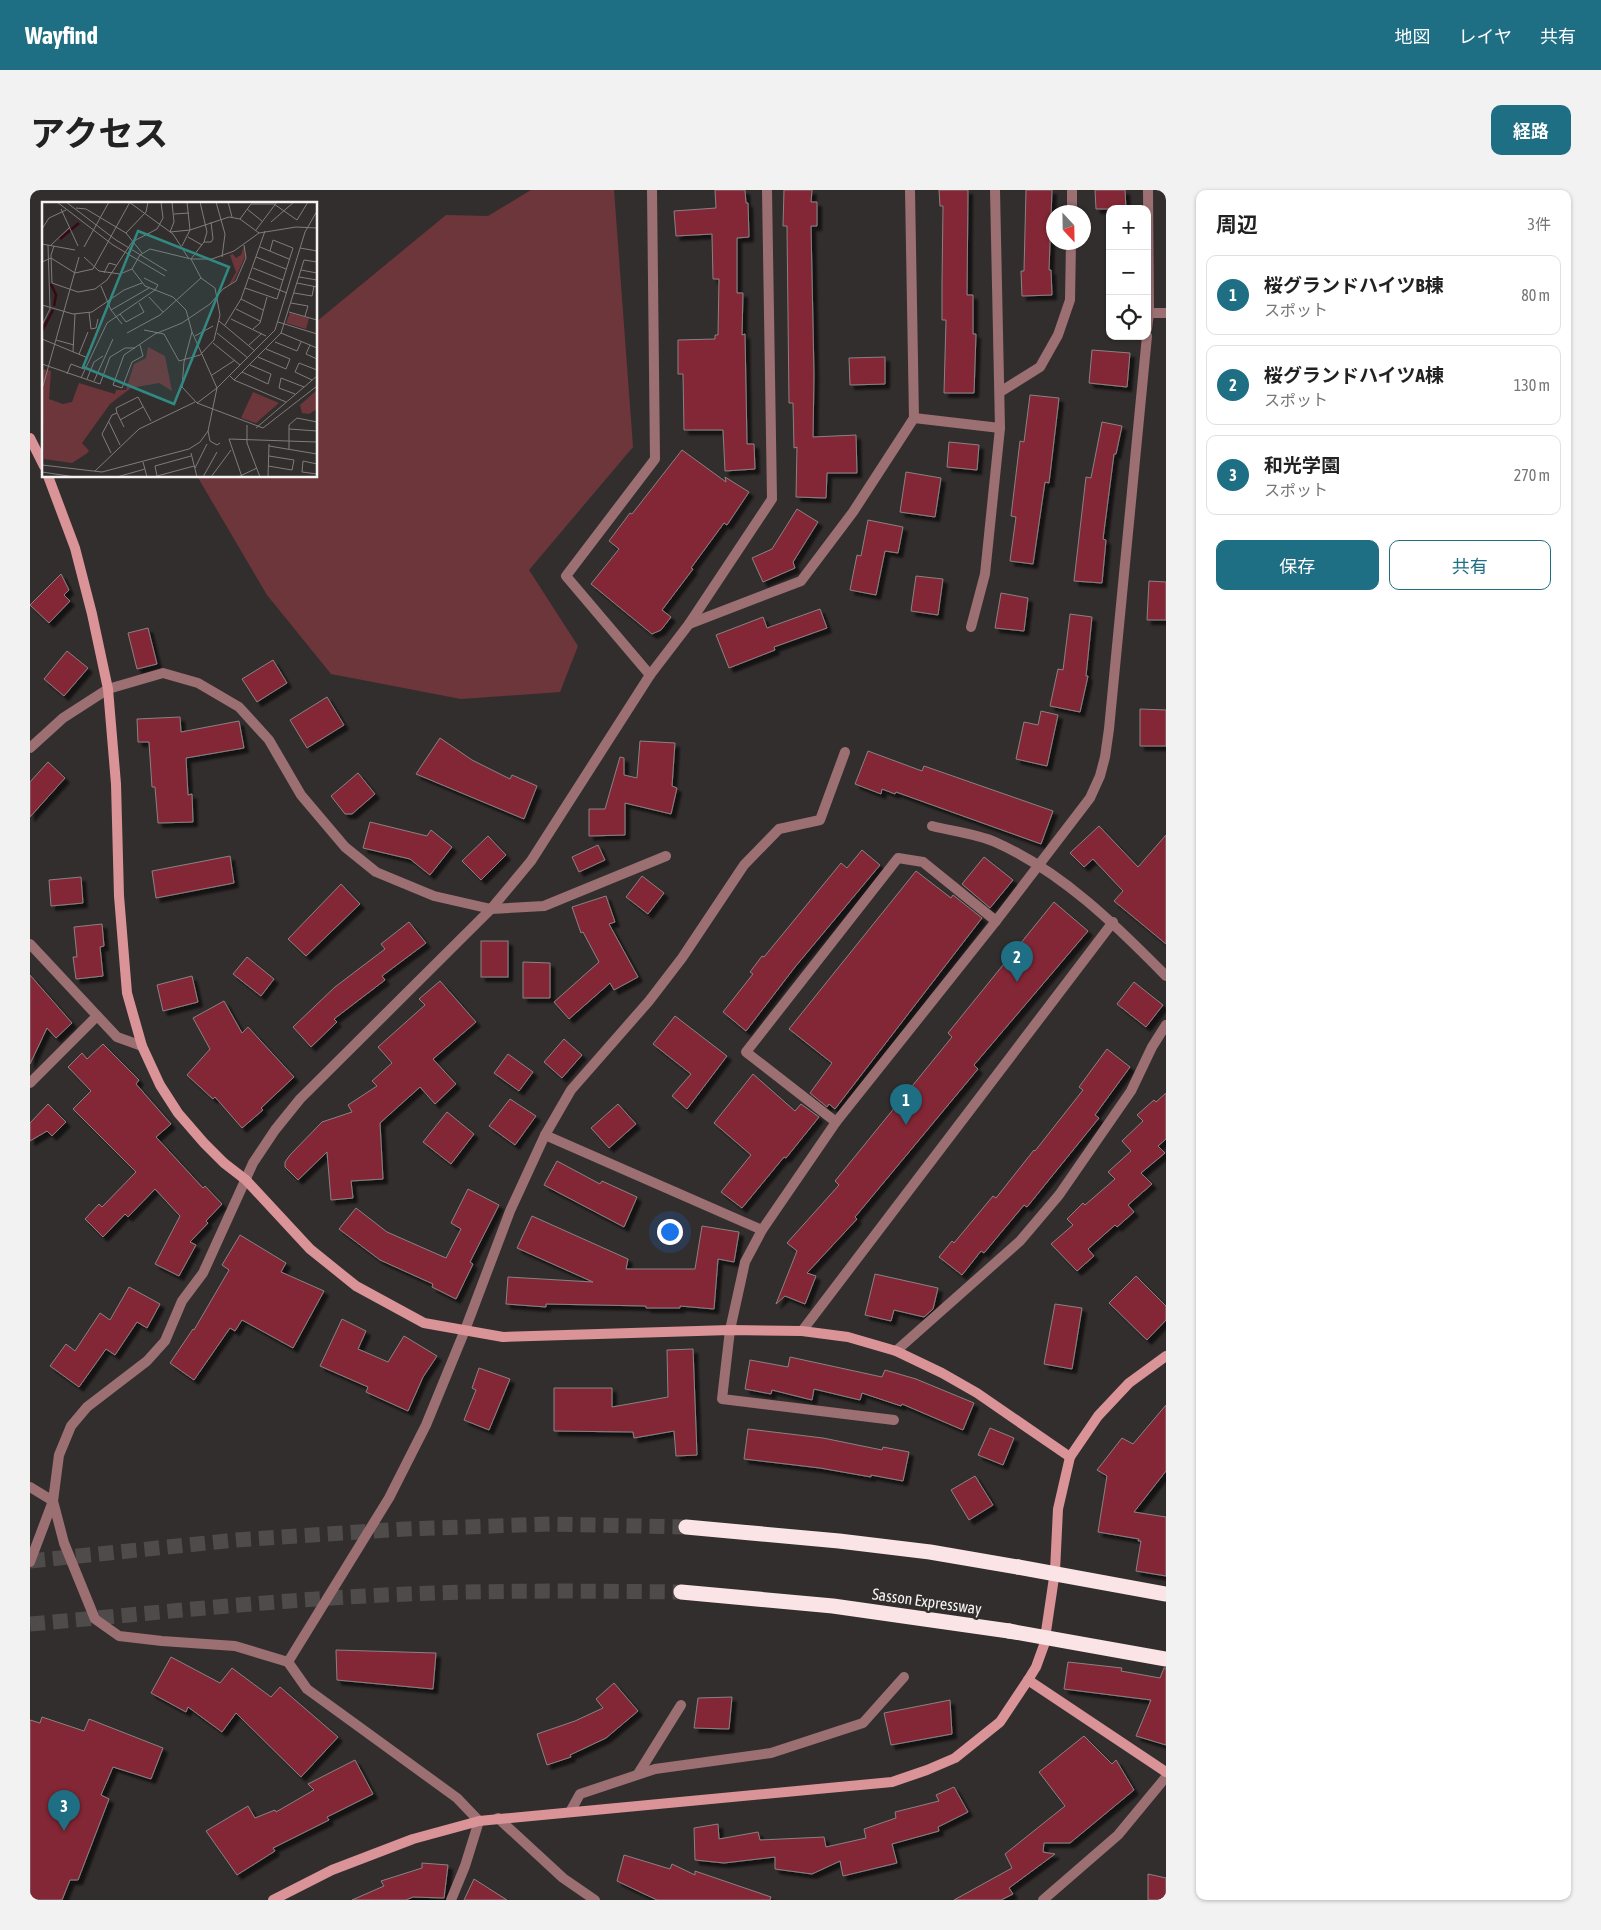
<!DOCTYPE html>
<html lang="ja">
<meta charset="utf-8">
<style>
body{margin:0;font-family:"Asap Condensed","Noto Sans JP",sans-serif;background:#f2f2f2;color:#222}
.controls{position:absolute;right:15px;top:15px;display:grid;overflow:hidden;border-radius:10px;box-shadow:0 1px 4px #0004}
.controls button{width:45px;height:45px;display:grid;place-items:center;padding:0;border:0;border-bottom:1px solid #e0e0e0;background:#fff;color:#222;font:25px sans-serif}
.compass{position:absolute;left:1016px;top:15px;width:45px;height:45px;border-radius:50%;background:#fff;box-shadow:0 1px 4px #0004;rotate:158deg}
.you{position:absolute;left:639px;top:1041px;width:18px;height:18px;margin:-12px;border:4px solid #fff;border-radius:50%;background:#1a73e8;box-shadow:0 0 0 8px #1a73e833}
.badge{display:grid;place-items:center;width:32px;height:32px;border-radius:50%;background:#1e6e84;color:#fff;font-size:16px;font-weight:700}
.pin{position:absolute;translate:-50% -41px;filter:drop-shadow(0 1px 2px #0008)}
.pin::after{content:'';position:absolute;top:26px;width:18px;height:15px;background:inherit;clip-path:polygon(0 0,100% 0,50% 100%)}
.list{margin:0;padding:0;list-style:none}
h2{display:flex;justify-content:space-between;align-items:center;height:65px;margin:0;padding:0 20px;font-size:21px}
h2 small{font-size:16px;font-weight:400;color:#767676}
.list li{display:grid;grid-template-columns:32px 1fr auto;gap:15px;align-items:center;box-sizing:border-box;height:80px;margin:0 10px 10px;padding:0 10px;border:1px solid #e0e0e0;border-radius:10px}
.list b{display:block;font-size:19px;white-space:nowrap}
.list p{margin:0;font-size:16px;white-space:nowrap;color:#767676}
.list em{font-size:16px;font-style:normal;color:#767676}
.actions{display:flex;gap:10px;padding:15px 20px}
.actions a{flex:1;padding:11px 0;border:1px solid #1e6e84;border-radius:10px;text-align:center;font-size:18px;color:#1e6e84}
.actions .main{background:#1e6e84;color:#fff}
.icon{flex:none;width:28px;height:28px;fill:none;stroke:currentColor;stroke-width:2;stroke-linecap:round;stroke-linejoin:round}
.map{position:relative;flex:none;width:1136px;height:1710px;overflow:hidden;border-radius:10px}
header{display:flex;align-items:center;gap:30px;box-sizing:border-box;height:70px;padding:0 25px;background:#1e6e84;color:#fff}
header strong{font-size:24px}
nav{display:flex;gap:28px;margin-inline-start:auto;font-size:18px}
.intro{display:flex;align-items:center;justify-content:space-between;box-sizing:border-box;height:120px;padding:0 30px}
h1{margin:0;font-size:35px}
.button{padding:12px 22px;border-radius:10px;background:#1e6e84;color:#fff;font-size:18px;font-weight:700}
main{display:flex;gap:30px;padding:0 30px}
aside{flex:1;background:#fff;border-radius:10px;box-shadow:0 1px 4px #0004}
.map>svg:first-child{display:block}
</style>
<header>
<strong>Wayfind</strong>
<nav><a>地図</a><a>レイヤ</a><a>共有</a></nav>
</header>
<div class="intro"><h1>アクセス</h1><a class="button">経路</a></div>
<main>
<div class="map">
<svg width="1136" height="1710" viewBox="0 0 1136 1710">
<defs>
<filter id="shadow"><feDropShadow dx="4.5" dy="4.5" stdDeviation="1" flood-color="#0009"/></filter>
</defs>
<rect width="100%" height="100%" fill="#332e2e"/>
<!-- green -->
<path fill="#6d363b" d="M501,0H584L603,257L499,380L548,456L530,502L431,509L301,484L237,405L167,286H286V132L416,25L458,26Z"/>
<!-- building -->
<g fill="#832736" stroke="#888282" filter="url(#shadow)">
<path d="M685,0H715L716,13H718L719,47L707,48V103H713L712,145L715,144L717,254H724L725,279L695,281L693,240H654L653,184H648V150L685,149V145H688L689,89H683L682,44L646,46L644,21L686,18Z"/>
<path d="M754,0H782L781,12H787V36H781L784,185L783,247L826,245L827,283H797L796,308L766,307L767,257L764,258L763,213H759L757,36H753Z"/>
<path d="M909,0H938L937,105H943V144H946L944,203H914L916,130H912V93L913,16H910Z"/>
<path d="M996,0H1022L1019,80H1021L1022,105L992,106L991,81H994Z"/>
<path d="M1065,0H1095L1096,19H1066Z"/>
<path d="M1062,160L1100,163L1097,197L1059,193Z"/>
<path d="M855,167V194L820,195L819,168Z"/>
<path d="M1000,205L1029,208L1019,293L1015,292L1003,374L980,371L986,327L981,326L990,251L994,252Z"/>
<path d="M1072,232L1092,236L1086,264H1084L1073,349L1076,350L1072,393L1044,391L1056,287L1061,288Z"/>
<path d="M919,252L949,255L947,280L917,277Z"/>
<path d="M652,260L696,292L695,287L719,302L697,335L694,333L661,378L663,379L632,420L641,427L631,440L622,444L561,394L589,359L579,351L600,323L602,324Z"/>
<path d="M876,282L911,288L905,327L870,322Z"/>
<path d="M767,319L788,332L763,372L765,378L733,392L722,368L742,359Z"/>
<path d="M838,330L873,337L868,363L855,361L846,405L820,400L827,365L831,366Z"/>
<path d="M31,384L39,400L34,405L40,411L19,433L0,415Z"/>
<path d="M886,386L913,389L908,425L881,421Z"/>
<path d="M1119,391L1136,392V430H1117Z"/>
<path d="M971,403L998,408L994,441L965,438Z"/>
<path d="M790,419L797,438L744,457L745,460L699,478L686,445L733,427L737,438Z"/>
<path d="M1040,424L1062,427L1056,486H1058L1050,522L1020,516L1028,479L1033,480Z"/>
<path d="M118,438L127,474L107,479L98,443Z"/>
<path d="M37,461L58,478L34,506L14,489Z"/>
<path d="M243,470L257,493L227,512L212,489Z"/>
<path d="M297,507L314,535L277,558L260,530Z"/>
<path d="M1110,519L1136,520V556H1110Z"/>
<path d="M1011,521L1028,525L1017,576L986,569L994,532L1008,535Z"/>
<path d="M150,527L151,542L209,531L214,558L156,568L158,605L162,604L163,632L128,633L125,597H122L119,552H108L107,529Z"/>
<path d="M410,548L442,570L480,589L482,585L507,596L494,629L386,584Z"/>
<path d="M610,551L645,553L642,596L647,598L641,624L595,613V645L559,646V619H575L590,567L594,568V585L607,588Z"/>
<path d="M838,561L892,581L894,576L1023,621L1011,654L866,602L865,604L852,599L851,604L825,594Z"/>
<path d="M18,572L35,588L0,627V592Z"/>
<path d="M328,583L345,604L322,624H315L301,606Z"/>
<path d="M340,632L397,646L401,640L422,657L400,685L380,669L333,658Z"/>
<path d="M1069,636L1108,677L1136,645V754L1084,711L1093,701L1063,669L1054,677L1040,663Z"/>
<path d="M458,646L476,665L451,690L432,671Z"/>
<path d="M568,655L575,670L549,682L542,667Z"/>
<path d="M832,660L850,675L765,777L716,841L693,822L723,784L720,782L732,766L734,767L811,673L817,678Z"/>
<path d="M200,666L204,693L126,708L122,681Z"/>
<path d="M954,667L983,690L960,718L932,694Z"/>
<path d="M886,681L921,708L923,705L952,728L805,919L799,914L797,917L780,903L802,873L759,839Z"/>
<path d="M612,686L634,703L618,724L596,707Z"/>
<path d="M51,687L53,713L21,716L19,690Z"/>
<path d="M311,694L330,714L276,766L258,749Z"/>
<path d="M576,706L585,732L579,734L608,787L584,800L580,793L539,829L524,812L569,772L553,742L551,743L542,717Z"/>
<path d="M1024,712L1058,741L944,875L948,879L825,1027L827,1029L777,1083L786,1086L775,1114L755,1106L746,1114L767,1061L757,1053L809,995L805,991L922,847L918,843Z"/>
<path d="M379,732L396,753L352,786L355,790L304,829L307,832L281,857L263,837L305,797L355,759L351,754Z"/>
<path d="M72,734L74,756L70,757L73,786L46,789L43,767H47L44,737Z"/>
<rect x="451" y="751" width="27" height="36"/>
<path d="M217,767L244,789L231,806L203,784Z"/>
<path d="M493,772L520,773V808H493Z"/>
<path d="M0,785L42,833L26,848L17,838L0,874Z"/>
<path d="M162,786L168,812L133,821L127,795Z"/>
<path d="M410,791L446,832L403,869L426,894L405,914L390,897L350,933L353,989L321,991L323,1008L301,1010L297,962L268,990L255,977V972L260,965L292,932L322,922L318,915L347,896L342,891L362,873L348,857L395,815L389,809Z"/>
<path d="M1104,792L1133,815L1116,837L1087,814Z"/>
<path d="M194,811L212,843L218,837L264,887L231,918L233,920L212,938L185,907L183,909L157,885L180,859L163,828Z"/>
<path d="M645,826L697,866L657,919L642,906L661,884L623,854Z"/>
<path d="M534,849L552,865L532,888L514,872Z"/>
<path d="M73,854L109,890L106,894L141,934L126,947L173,998L175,996L192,1014L176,1031L178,1033L160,1052L166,1055L149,1086L125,1074L150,1026L125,999L98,1027L95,1024L73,1047L55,1029L69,1014L72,1017L106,982L43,919L61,901L38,877L52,863L57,869Z"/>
<path d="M1077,859L1100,877L1065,925L1069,928L997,1017L994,1015L954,1063L951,1061L932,1085L909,1067L922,1051L924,1053L963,1006L966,1008L1004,960L1005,961L1053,900L1049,897Z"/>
<path d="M478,864L503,882L489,901L464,883Z"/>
<path d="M723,884L765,921L771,914L789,927L756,968L754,967L712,1018L691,1002L721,965L684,933Z"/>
<path d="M1136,903V949L1128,956L1135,963L1111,983L1122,994L1098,1015L1104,1022L1087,1037L1085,1035L1058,1059L1064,1066L1047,1081L1021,1054L1043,1035L1037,1029L1053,1013L1055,1015L1085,989L1078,982L1101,961L1092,951L1113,931L1107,925L1124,910L1126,912Z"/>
<path d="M480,909L506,926L485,955L459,936Z"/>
<path d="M18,914L36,932L22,946L17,941L0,951V933Z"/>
<path d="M588,914L606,934L579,958L561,938Z"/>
<path d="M417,922L444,944L421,974L393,952Z"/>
<path d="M527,971L570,994L572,991L607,1007L594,1037L514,995Z"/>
<path d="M438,999L469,1015L440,1072L443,1074L426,1109L402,1097L403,1094L350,1070L309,1039L326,1018L357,1042L416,1068L431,1039L421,1033Z"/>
<path d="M502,1026L598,1069L596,1079H665L672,1036L709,1042L704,1072L688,1069L684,1119L650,1116V1118H616V1116L516,1114V1117L476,1114L478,1087L563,1092L487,1058Z"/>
<path d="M210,1045L256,1073L251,1082L294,1101L263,1158L212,1130L205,1141L200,1138L164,1190L140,1173L163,1139L164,1140L199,1080L192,1075Z"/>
<path d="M845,1084L908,1098L903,1119L894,1127L864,1120L861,1131L835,1125Z"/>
<path d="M1106,1086L1136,1116V1130L1117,1150L1079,1113Z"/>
<path d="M99,1097L130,1114L117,1138L107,1132L85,1165L76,1159L49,1197L20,1176L36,1154L45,1161L70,1123L80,1130Z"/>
<path d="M1025,1114L1052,1118L1042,1179L1014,1174Z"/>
<path d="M312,1129L336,1141L328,1159L358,1172L374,1146L407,1166L393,1187L378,1221L336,1202L338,1197L290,1176Z"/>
<path d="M663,1159L667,1265L646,1266L644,1241L604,1248L603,1242L524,1241V1198H582V1217L638,1207L637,1160Z"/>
<path d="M760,1167L852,1187L855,1180L886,1189L944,1213L933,1240L872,1214L871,1216L832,1203L830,1210L784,1199L782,1210L742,1200L741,1204L715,1199L720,1170L758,1177Z"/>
<path d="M449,1178L480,1189L459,1240L434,1230L446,1200L442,1198Z"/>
<path d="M1136,1215V1281L1104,1322L1136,1327V1386L1106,1381L1111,1351H1108L1109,1349L1068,1342L1077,1286L1067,1280L1092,1248L1103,1254Z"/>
<path d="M960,1238L984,1248L973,1275L948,1265Z"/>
<path d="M718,1239L793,1248L852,1260L853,1257L879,1262L873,1291L841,1285V1287L790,1278L714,1269Z"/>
<path d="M945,1286L963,1315L939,1330L921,1300Z"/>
<path d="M306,1460L406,1463L403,1499L307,1490Z"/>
<path d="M141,1467L190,1493L202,1478L241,1507L250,1497L308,1547L271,1587L206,1523L192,1542L158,1517L156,1522L121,1503Z"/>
<path d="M1038,1472L1092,1478L1091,1481L1130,1488L1134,1478H1136V1555L1106,1546L1121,1510L1034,1499Z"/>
<path d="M584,1493L608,1521L576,1548L540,1565L541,1567L517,1575L507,1544L545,1531L573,1518L566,1509Z"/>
<path d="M702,1507L699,1539L664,1538L668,1508Z"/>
<path d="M920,1510L922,1544L861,1555L854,1523Z"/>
<path d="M12,1527L54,1541L59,1529L133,1558L121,1589L83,1577L71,1605L79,1609L48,1690H40L32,1710H0V1530L10,1533Z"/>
<path d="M1054,1546L1082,1574L1086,1570L1104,1600L1040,1653H1014L1013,1662L1025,1664L979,1698L983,1704L971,1710H924L982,1678L975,1664L1035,1616L1009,1582Z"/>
<path d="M325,1570L343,1604L297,1627L299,1630L243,1658L245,1661L207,1685L176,1641L218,1616L225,1628L245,1620L246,1622L284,1600L278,1594Z"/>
<path d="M924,1597L938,1622L908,1637L909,1641L862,1654L867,1673L813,1686L810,1671L782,1684L745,1679V1667L694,1673L665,1670L664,1638L688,1634L689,1649L728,1642L730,1650L794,1647L796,1657L836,1648L834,1639L866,1628L865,1622L909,1611L906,1605Z"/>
<path d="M594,1665L640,1679L642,1674L665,1685V1681L741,1707L740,1710H627L587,1691Z"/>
<path d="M392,1673L418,1675L414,1708L383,1707L376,1710H322L354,1696L351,1691L392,1678Z"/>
<path d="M1118,1684L1136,1688V1710H1118Z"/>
<path d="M444,1689L477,1710H434Z"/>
</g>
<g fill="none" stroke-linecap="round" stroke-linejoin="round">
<!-- highway-tunnel -->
<g stroke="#504b4b" stroke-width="15" stroke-dasharray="15 8" stroke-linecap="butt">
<path d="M0,1371L206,1350L375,1339L521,1334L656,1337"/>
<path d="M0,1434C126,1423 252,1409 378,1404C469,1400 560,1401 651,1402"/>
</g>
<!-- lane -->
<g stroke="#9c7073" stroke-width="10">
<path d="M608,1584L651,1515"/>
<path d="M540,1622L550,1604L625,1579L741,1563L833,1533L874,1487"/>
</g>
<!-- street -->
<g stroke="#9c7073" stroke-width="10">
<path d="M1042,22V0"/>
<path d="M1119,123H1136"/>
<path d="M1117,139L1119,123L1118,0"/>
<path d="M970,202L1010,177L1028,145L1040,110L1041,52"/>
<path d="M884,228L970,238"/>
<path d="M659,434L771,391L823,322L884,228L880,0"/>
<path d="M941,437L955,384L970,238L965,0"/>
<path d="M620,485L536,386L625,269L622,0"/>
<path d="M0,558L33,528L78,499L133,483L168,493L209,517L239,550L271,605L315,657L346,682L404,706L461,719L514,716L636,666"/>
<path d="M902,636C921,641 947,644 965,652C1031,681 1086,735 1136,786"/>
<path d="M0,754L87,847L112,856"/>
<path d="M0,893L67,826"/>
<path d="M806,932L716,862L868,668L893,672L966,731"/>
<path d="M515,945L732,1040"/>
<path d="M772,1141L1083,732"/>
<path d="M866,1161L990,1051L1029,1005L1101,901L1122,857L1136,835"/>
<path d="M864,1230L692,1209L700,1140L715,1072L732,1040L806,932L966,731L1060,608L1070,586L1075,567L1079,539L1117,146"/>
<path d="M0,1297L23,1311L34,1353L65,1429L89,1446L132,1451L205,1456L258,1472L277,1499L427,1608L449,1631L435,1676L421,1710"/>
<path d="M0,1372L23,1311L29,1265L41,1236L57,1217L117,1171L135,1151L152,1111L173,1083L223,973L245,940L270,909L461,719L501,671L620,485L659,434L742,309L737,0"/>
<path d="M258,1472L359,1308L396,1235L435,1140L480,1021L515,945L541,900L619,811L652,768L714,675L749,639L790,630L815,562"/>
<path d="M468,1628L533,1688L565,1710"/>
<path d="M1013,1710L1088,1645L1136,1587"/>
</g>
<!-- secondary -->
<g stroke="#da9498" stroke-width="10">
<path d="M0,248L14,276"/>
<path d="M18,286L45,358L62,424L78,499L86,594L89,706L97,803L112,856L130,895L148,923L174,953L194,973L216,990L280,1059L326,1096L394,1133L473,1147L700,1140L772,1141L818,1147L866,1161L912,1183L947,1203L1040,1267"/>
<path d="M998,1490L1136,1582"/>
<path d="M243,1710L302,1680L383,1649L449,1631L862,1592L897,1580L925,1568L970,1532L998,1490L1006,1477L1014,1455L1025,1381L1028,1319L1040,1267L1068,1226L1099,1193L1136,1166"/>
</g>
<!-- highway -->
<g stroke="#fbe4e5" stroke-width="15">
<path d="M656,1337L809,1351L900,1362L988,1377"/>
<path d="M651,1402L803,1416L979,1441"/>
</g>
<!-- highway-bridge -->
<g stroke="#fbe4e5" stroke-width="15">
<path d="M988,1377L1136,1404"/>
<path d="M979,1441L1136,1469"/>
</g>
</g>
<g text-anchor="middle" stroke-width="5" stroke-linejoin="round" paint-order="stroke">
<!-- street labels -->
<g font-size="16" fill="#f5f2f2" stroke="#332e2e">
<text transform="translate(897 1411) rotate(8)" y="6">Sasson Expressway</text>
</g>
</g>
<!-- overview -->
<g transform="translate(12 12)">
<rect width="275" height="275" fill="#332e2e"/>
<path d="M202,44L203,55L192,79L186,84L194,70L188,53L191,52L194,56L199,53ZM248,111L267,116L264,127L244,121ZM106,145L123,154L130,189L117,181L89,186L68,202L40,241L47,249L44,252L30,261L2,257L0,167L9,169L7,197L21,202L30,200L37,181L73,192L74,188H84L92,162L104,156ZM275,188V207L267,212L260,211L258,203ZM211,190L237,201L214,221L199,216Z" fill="#6d363b"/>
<path fill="none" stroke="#390912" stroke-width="2.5" d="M18,37L37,21M9,82L14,93L12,104M0,129L11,108"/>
<path fill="none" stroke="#817c7c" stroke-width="1" d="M15,0L71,43L123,74M24,0L74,38L125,69M87,0L131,32L147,57M174,0L183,32L180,55M186,0L190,15M209,2H232L255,18L266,0M34,6L44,7L84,31L100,51M19,7L36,44M205,7L220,19M132,12L147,11M198,17L209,2M229,20L252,0M0,27L7,16L24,8M214,28L235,0M128,30L148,28L187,15L198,17L217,31M128,30L132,20L130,0M84,31L104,10L106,0M146,35L160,43M162,40H169L171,37L169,20M0,42L33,48M8,44L27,26M12,44L9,53L10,81L36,90L53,87L65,78L90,40L115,27L121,16L119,0M140,44L148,28L145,0M42,45L67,0M218,45L247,57M258,46L275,49M42,55L57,69L78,72L90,67L98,53L108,47L149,57H170L192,49L217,31L254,25L275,26M214,55L244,67M0,60L9,56L33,71L51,67L88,0M211,66L241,78M90,67L103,84L131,95L144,108L150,130L142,160L140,185L155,201L221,226L275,184M259,68L275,71M62,71L67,61L74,63M257,75L275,78M207,76L245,91M255,81L275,85M59,84L69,108L80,122M203,86L235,97L251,46L231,38L228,49M252,91L270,94L272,84M107,95L121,110M199,97L221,108M249,101L266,104L263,114M0,103L31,112L50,110L82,88L100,81M194,107L218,119M69,108L107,86M47,110L49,127L54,126L56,117M247,110L275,118M78,112L84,120L102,110L97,101M189,117L224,134M177,119L213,149M236,120L275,132M0,123L8,107L6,43M183,123L199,97L223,29M211,127L218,121L225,95M102,128L122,132L137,159L158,153L172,138L178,113L173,86L159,76L149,57L162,40L165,30L158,0M150,130L175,186M85,131L118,113L159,76M175,131L206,156M239,131L275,146M153,134L171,124M0,137L46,156M14,138L32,143M233,140L255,149L259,140M171,141L198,163M98,143L101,154L90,160L80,186L71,183L82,153L113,132L140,121L168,102L181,87L194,79L204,56L202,43M207,143L220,131M268,143L264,152L275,157M31,150L33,112M37,152L46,130M216,155L244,167L248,157L224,147M0,162L58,182L68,155L83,146H93M200,170L226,182L229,172L208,163M25,172L29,162L42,167M170,173L193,158M187,173L192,178L244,200M39,176L65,121L113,88L116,83L102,76M45,177L52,160L61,154M192,178L239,131L262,58L275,60M270,178L253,170L257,161L275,168M52,179L71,137M1,184L37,55M253,192L237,186L239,176L262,185M155,201L175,186M75,211L82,225M78,218L101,205M67,220L78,243M205,223V241L218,275M214,226L275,174M247,227L275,229M166,229L168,239L175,243L178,241M227,244L275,252M247,247V223L255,216L275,220M69,251L60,232L70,213L75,211L74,206L96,195L109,219M149,251L155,275M149,254L113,264L115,274L152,264M101,260L105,275M275,262L261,259L260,270L275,272M0,263L60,270L147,247L158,240L166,229L175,186L233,128L263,30L275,9M226,264L250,268L252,258L227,254M153,266L165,242M53,269L97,227L153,200M0,270L33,275M75,275L103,267M161,275L175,250M169,275L189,248M196,275L215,266M200,275L187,237L275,240M226,275L227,242"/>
<path fill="#328982" fill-opacity="0.15" stroke="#328982" stroke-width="2.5" d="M96,29L187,65L132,202L41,165Z"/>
<rect width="275" height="275" fill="none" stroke="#f5f2f2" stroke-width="2.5"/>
</g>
</svg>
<div class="controls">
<button>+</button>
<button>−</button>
<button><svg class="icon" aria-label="locate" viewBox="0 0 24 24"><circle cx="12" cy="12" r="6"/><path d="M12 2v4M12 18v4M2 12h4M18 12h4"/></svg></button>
</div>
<svg class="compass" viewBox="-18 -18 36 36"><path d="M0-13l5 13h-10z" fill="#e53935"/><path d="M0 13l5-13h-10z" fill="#767676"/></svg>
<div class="you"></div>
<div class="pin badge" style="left:876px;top:935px">1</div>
<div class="pin badge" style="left:987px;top:792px">2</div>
<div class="pin badge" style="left:34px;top:1641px">3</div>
</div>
<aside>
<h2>周辺<small>3件</small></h2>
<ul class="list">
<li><span class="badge">1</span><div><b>桜グランドハイツB棟</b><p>スポット</p></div><em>80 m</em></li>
<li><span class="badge">2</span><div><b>桜グランドハイツA棟</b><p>スポット</p></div><em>130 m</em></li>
<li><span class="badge">3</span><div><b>和光学園</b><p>スポット</p></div><em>270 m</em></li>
</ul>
<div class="actions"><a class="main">保存</a><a>共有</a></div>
</aside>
</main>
